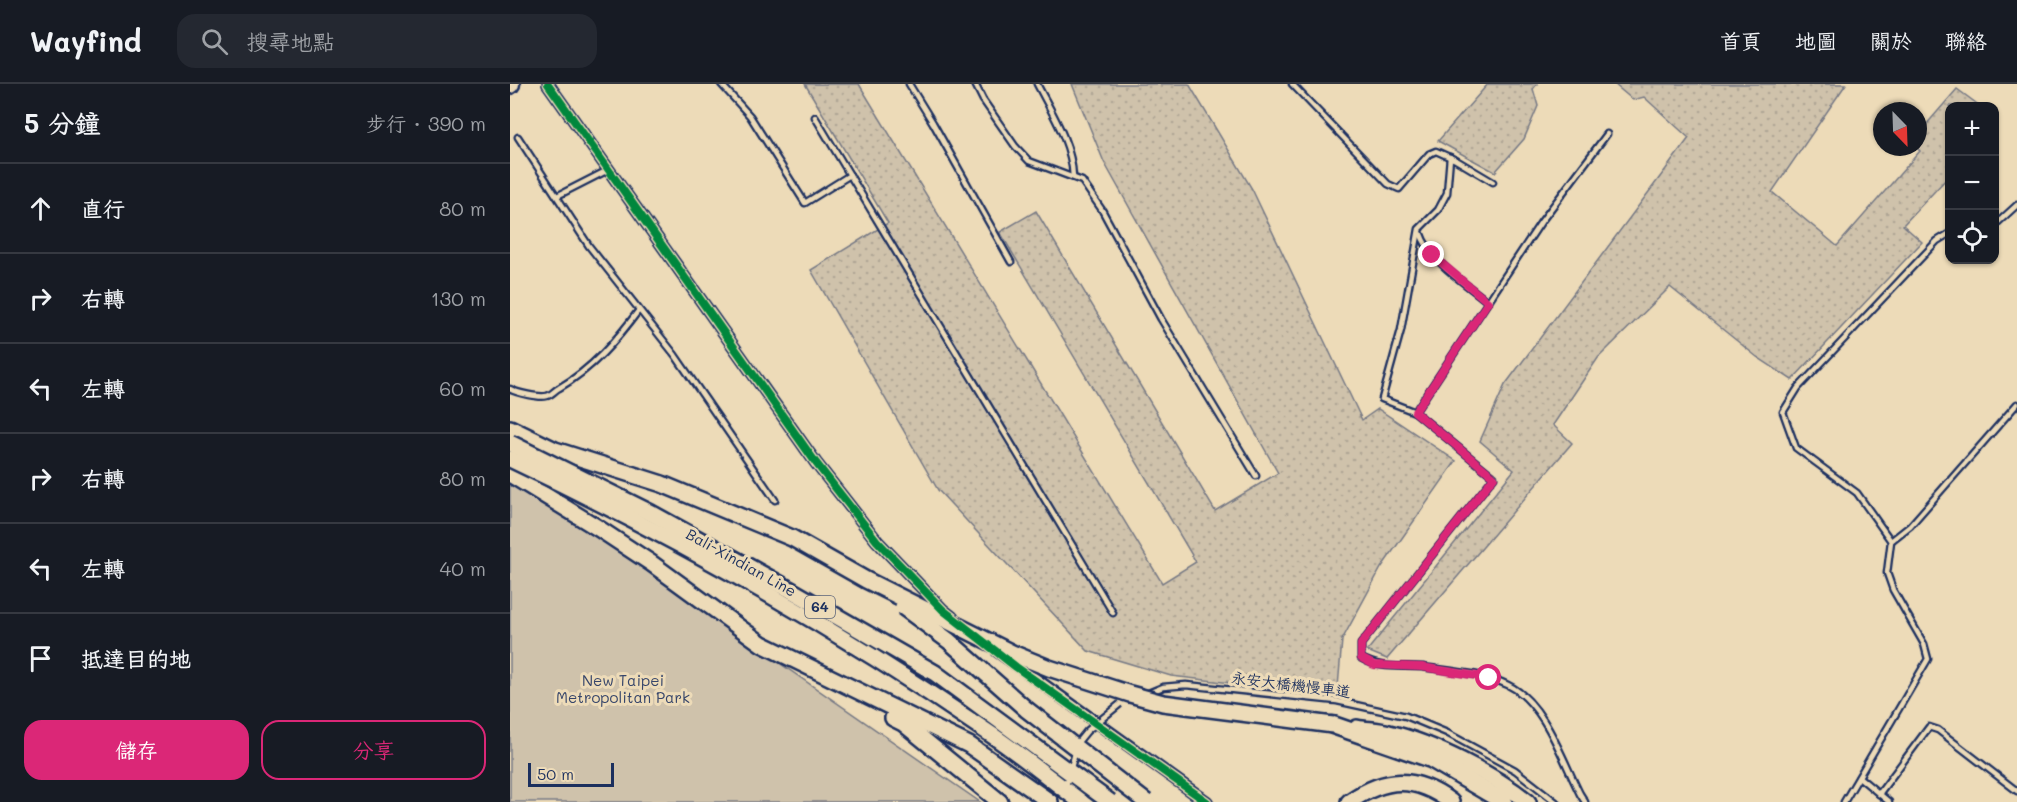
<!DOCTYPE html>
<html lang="zh-TW">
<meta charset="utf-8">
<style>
body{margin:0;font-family:Mali,"LXGW WenKai TC",sans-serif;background:#242831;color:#f1f3f6}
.controls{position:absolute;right:18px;top:18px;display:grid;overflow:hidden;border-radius:12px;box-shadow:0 2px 4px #0004}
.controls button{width:54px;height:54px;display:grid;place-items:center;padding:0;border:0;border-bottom:2px solid #363941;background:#171b24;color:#f1f3f6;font:30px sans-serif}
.compass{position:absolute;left:1363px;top:18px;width:54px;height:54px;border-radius:50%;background:#171b24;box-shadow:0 2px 4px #0004;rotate:157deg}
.scale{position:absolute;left:18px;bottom:15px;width:86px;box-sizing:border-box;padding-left:6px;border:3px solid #1b2f5e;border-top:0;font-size:16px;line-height:21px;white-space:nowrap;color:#1b2f5e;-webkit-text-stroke:4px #eddbb8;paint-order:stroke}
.stop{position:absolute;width:18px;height:18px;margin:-14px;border:4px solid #db2777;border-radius:50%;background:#fff}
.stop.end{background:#db2777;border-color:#fff;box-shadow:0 2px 6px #0008}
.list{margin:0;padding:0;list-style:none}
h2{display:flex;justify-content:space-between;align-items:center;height:78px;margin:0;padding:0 24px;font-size:26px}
h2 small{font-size:20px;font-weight:400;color:#9ea1a6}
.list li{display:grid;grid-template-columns:39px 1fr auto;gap:18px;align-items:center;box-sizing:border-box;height:90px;padding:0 24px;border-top:2px solid #363941}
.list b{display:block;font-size:22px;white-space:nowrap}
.list em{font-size:20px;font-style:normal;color:#9ea1a6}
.actions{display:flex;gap:12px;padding:18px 24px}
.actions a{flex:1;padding:14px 0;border:2px solid #db2777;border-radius:18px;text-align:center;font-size:21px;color:#db2777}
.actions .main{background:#db2777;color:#fff}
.icon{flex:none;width:33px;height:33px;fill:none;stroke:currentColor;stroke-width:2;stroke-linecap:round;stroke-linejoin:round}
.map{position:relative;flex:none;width:1507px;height:718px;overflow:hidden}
header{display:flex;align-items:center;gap:36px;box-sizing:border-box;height:84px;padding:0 30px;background:#171b24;border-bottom:2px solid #363941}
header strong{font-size:28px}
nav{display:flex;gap:33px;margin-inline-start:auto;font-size:21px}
.search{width:420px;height:54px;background:#242831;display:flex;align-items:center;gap:15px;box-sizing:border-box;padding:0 21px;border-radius:18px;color:#9ea1a6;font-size:22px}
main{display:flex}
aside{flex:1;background:#171b24}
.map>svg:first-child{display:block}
</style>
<header>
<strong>Wayfind</strong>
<div class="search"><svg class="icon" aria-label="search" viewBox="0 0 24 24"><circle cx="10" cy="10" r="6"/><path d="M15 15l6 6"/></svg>搜尋地點</div>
<nav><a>首頁</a><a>地圖</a><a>關於</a><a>聯絡</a></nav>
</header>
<main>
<aside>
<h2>5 分鐘<small>步行 · 390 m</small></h2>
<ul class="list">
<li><svg class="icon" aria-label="ahead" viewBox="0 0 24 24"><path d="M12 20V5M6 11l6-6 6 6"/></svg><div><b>直行</b></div><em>80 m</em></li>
<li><svg class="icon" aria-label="right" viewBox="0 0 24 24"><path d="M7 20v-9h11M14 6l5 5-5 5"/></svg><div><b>右轉</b></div><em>130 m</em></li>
<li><svg class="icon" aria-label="left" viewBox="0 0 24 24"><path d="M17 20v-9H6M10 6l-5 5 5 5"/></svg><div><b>左轉</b></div><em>60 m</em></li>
<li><svg class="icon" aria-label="right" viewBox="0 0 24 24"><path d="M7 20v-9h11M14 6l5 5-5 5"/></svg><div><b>右轉</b></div><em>80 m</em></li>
<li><svg class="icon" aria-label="left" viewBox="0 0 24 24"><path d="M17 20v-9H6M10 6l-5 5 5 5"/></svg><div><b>左轉</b></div><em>40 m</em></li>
<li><svg class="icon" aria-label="arrive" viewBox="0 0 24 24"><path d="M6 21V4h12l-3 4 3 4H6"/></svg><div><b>抵達目的地</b></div></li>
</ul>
<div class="actions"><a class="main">儲存</a><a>分享</a></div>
</aside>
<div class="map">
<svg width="1507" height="718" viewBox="0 0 1507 718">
<defs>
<pattern id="grass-dots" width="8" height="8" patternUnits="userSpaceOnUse" patternTransform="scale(1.5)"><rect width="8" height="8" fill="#cfc2ab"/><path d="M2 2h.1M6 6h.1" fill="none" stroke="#b1a796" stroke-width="1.8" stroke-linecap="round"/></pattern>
</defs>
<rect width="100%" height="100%" fill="#eddbb8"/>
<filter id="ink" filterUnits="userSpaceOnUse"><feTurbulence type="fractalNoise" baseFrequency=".0167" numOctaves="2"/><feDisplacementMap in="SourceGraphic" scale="12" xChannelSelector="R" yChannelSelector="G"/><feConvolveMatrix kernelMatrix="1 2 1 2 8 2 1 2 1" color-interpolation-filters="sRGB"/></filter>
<g filter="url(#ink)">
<!-- grass -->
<g fill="url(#grass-dots)" stroke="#757884" stroke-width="1.5">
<path d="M295,0H349L652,499L686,478L490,148L526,127L705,427L768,389L594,78L562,0H679L742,105L852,336L868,325L946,377L871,484L832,556L828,603L739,601L661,592L578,567L428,406L301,186L378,139Z"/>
<path d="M978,0H1027L1023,5L1028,22L1014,55L985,88L928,57Z"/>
<path d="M1104,0H1336L1262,108L1327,162L1410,67L1406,63H1408V50L1447,5L1470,22H1440L1439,92L1393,141L1412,158L1282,296L1247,273L1160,203L1088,274L1043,341L1062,359L877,575L857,567L1004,386L970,357L995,301L1179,54L1134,13L1123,16Z"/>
</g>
<!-- park -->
<path fill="#cfc2ab" stroke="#757884" stroke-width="1.5" d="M0,400L40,420L470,718H0Z"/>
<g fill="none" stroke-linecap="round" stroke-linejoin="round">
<!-- service casing -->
<g stroke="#1b2f5e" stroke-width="9">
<g id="service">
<path d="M211,0L240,32L295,119L340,91"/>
<path d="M399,0L423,39L501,178"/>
<path d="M465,0L473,16L505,62L519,77L572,97L592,126L651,235L746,392"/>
<path d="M527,0C542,29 562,60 563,93"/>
<path d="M782,0L878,100L889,105L919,70L926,67L946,76L983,98"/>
<path d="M305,33L603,529"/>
<path d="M8,53L79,162L165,271L265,416"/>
<path d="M47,112L98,86"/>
<path d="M1484,142L1507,121"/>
<path d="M910,148C920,178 954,198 978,218"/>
<path d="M0,305C7,309 29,314 37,312C41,311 45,306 49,304C82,285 106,257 129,226"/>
<path d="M905,328L872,315L891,246L909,145L928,126L937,109L940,73"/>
<path d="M1381,457L1400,442L1507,320"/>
<path d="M636,610L653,603L676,601L827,617L896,632L937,649L1005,686L1046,718"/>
<path d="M1349,693L1379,718"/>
<path d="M1369,710L1419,643L1428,646L1507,707"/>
<path d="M1075,718L1070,710C1053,677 1034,618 998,601C973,589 941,587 913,583C890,581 872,586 851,574V560L984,393L905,328L1031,138L1097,50"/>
<path d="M1334,718L1418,575L1414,560L1383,506L1377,489L1381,457L1347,409L1286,364L1273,328L1288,304L1427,157L1440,149"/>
</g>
</g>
<!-- minor casing -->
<g stroke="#1b2f5e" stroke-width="14">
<g id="minor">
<path d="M38,0L306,379L367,457L433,526L442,533"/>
<path d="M487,567L697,718"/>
</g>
</g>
<!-- trunk casing -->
<g stroke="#1b2f5e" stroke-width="20">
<g id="trunk">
<path d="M0,344L45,366L152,400"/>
<path d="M0,390L88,444L141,479L252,560L459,661L540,718"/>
<path d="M383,634L393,639L490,718"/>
<path d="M847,644C857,646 868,646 879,649C922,659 983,690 1018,718"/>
<path d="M839,718C875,693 905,691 941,718"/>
</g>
</g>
<!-- motorway casing -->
<g stroke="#1b2f5e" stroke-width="21">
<g id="motorway">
<path d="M0,1L1,0"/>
<path d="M823,641L921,675L994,718"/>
</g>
</g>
<!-- service -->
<use href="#service" stroke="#eddbb8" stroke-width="4.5"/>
<!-- minor -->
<use href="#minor" stroke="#eddbb8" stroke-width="9"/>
<!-- trunk -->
<use href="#trunk" stroke="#eddbb8" stroke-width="15"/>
<!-- motorway -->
<use href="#motorway" stroke="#eddbb8" stroke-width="16"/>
<!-- service-bridge casing -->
<g stroke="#1b2f5e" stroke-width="9" stroke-linecap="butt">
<path id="service-bridge" d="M556,702L568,658L577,647L610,620"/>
</g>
<!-- trunk-bridge casing -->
<g stroke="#1b2f5e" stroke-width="20" stroke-linecap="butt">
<g id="trunk-bridge">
<path d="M0,359L141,429L281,506L425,589L600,718"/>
<path d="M0,375C165,453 326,544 476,647C509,669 539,694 571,718"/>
<path d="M152,400L282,454L356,496L502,569L539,584L620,610L653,619L823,641"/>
<path d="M393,523L439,557L516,625L636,718"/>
</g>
</g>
<!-- service-bridge -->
<use href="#service-bridge" stroke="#eddbb8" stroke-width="4.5"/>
<!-- trunk-bridge -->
<use href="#trunk-bridge" stroke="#eddbb8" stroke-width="15"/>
<!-- cycleway casing -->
<g stroke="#eddbb8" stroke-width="11">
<path id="cycleway" d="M38,0L306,379L367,457L433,526L506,583L697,718"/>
</g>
<!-- cycleway -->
<use href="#cycleway" stroke="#00873e" stroke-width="8"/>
</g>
</g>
<g fill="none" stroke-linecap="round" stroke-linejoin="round" filter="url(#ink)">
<!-- route -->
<path stroke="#db2777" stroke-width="8" d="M922,171L978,218L905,328L984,393L851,560V574L864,581L912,583L979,594"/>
</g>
<g text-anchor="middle" stroke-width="6" stroke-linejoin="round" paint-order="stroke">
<!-- shield labels -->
<rect fill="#eddbb8" stroke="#5a6379" stroke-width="1.5" x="295" y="512" width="30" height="22" rx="4.5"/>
<g font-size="14" font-weight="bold" fill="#1b2f5e">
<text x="310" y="528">64</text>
</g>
<!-- street labels -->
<g font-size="15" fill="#1b2f5e" stroke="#eddbb8">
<text transform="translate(231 479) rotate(29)" y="5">Bali-Xindian Line</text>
<text transform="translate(781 601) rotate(7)" y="5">永安大橋機慢車道</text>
</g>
<!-- park labels -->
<g font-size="15" fill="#36456a" stroke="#eddbb8">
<text x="113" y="602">New Taipei<tspan x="113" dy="17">Metropolitan Park</tspan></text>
</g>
</g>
</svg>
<div class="controls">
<button>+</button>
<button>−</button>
<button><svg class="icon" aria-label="locate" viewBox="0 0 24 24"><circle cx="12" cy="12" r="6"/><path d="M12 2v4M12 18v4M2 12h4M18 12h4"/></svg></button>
</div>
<svg class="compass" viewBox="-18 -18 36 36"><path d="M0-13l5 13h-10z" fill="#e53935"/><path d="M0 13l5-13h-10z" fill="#9ea1a6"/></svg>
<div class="scale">50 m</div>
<div class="stop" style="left:979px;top:594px"></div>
<div class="stop end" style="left:922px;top:171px"></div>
</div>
</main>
